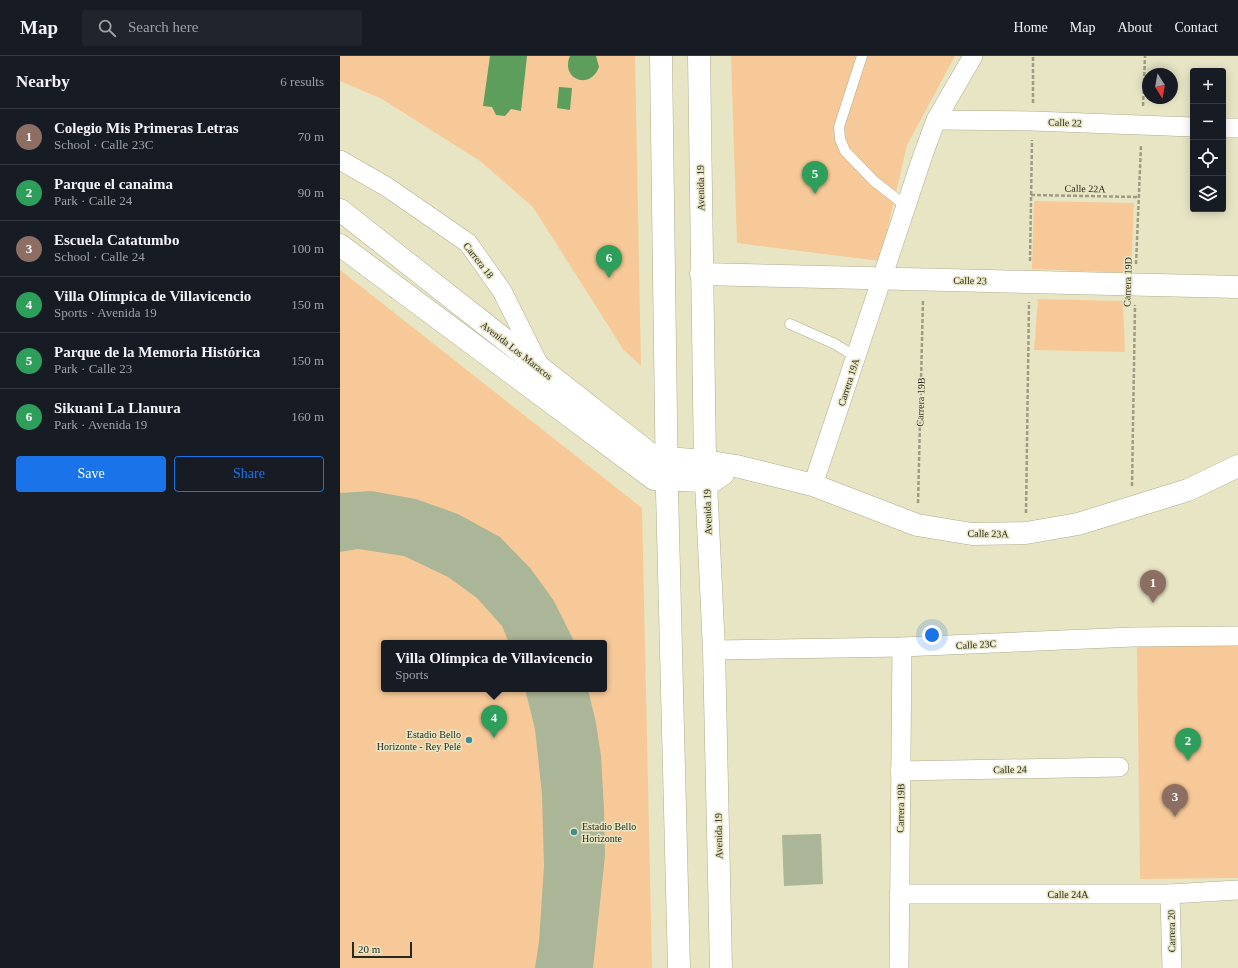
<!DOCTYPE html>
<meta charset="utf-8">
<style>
body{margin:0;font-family:Georgia,serif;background:#20242c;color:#f1f3f6}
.controls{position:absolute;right:12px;top:12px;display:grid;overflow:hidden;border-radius:4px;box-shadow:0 2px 10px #0003}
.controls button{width:36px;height:36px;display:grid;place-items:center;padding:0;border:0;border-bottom:1px solid #363941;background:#171b24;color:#f1f3f6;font:20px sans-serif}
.compass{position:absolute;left:802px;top:12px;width:36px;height:36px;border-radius:50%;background:#171b24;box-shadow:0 2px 10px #0003;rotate:169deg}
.scale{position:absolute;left:12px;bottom:10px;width:60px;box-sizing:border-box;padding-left:4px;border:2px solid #2a291d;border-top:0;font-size:11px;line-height:14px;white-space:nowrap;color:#2a291d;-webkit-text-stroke:3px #e7e5c4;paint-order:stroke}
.you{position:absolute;left:592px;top:579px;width:14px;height:14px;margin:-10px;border:3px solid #fff;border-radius:50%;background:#1a73e8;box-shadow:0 0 0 6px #1a73e833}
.badge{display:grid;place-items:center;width:26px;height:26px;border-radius:50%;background:#1a73e8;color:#fff;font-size:13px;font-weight:700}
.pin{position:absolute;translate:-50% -33px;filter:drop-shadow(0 1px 2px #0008)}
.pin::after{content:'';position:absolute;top:21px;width:14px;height:12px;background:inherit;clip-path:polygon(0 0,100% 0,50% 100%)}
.popup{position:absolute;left:41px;top:584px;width:226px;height:52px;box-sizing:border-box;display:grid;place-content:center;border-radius:4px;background:#171b24;filter:drop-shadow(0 1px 3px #0005);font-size:13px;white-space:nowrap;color:#9ea1a6}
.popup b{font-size:15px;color:#f1f3f6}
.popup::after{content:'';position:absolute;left:50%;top:100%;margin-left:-8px;border:8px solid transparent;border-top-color:#171b24}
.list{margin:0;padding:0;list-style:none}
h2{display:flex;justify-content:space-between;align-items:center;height:52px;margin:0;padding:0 16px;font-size:17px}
h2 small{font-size:13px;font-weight:400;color:#9ea1a6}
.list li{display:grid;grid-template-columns:26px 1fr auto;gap:12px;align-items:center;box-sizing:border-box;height:56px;padding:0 16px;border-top:1px solid #363941}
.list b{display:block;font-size:15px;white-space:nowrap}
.list p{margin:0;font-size:13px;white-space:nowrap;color:#9ea1a6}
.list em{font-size:13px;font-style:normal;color:#9ea1a6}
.actions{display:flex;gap:8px;padding:12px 16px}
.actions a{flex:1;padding:9px 0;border:1px solid #1a73e8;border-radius:4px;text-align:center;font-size:14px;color:#1a73e8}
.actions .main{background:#1a73e8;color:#fff}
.icon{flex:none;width:22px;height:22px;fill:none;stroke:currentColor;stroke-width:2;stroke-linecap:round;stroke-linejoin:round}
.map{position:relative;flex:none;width:898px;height:912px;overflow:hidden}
header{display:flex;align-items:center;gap:24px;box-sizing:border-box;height:56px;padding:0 20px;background:#171b24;border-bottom:1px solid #363941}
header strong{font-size:19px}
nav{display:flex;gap:22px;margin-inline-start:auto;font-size:14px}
.search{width:280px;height:36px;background:#20242c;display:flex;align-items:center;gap:10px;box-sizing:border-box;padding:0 14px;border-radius:4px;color:#9ea1a6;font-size:15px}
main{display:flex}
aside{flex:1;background:#171b24}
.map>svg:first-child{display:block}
</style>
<header>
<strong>Map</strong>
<div class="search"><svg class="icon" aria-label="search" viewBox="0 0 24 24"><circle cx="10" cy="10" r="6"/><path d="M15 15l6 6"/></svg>Search here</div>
<nav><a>Home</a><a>Map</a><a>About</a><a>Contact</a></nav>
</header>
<main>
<aside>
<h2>Nearby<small>6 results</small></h2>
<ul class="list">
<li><span class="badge" style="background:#8d6e63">1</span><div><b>Colegio Mis Primeras Letras</b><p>School · Calle 23C</p></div><em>70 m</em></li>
<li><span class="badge" style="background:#2e9e5b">2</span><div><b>Parque el canaima</b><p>Park · Calle 24</p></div><em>90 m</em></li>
<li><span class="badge" style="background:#8d6e63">3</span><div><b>Escuela Catatumbo</b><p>School · Calle 24</p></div><em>100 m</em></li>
<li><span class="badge" style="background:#2e9e5b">4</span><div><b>Villa Olímpica de Villavicencio</b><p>Sports · Avenida 19</p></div><em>150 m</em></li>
<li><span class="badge" style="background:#2e9e5b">5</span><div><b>Parque de la Memoria Histórica</b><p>Park · Calle 23</p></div><em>150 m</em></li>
<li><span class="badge" style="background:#2e9e5b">6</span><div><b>Sikuani La Llanura</b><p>Park · Avenida 19</p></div><em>160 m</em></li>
</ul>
<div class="actions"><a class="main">Save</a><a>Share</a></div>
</aside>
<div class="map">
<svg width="898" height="912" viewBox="0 0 898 912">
<rect width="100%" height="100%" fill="#e7e5c4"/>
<!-- green -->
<g fill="#f8c998" fill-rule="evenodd">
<path d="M0,0H295L301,310L283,293L193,151L140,105L42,43L0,25Z"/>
<path d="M391,0H615L567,89L540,205L397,187Z"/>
<path d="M694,145L794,147L791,217L692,213Z"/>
<path d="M0,214L302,452L312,912H0ZM44,587H264V633H44Z"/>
<path d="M698,243L783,245L785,296L694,294Z"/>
<path d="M797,588H898V822L800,823Z"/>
</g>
<!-- water -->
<g fill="#5d9e5d">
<path d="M150,0H187L181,55L171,53L165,60L156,59L152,51L143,50Z"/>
<path d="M230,0H256L259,11C250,35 220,23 230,0Z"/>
<path d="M219,31L232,32L230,54L217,52Z"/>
</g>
<!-- building -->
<g fill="#aab697">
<path d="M31,435L76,443L118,458L160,481L191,513L214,545L235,587H169L162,570L137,542L108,521L64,500L18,493L0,496V437Z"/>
<path d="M185,633H248L256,667L261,700L264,753L265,800L253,912H195L199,886L204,810L202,738L195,673Z"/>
<path d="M481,778L483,828L444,830L442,779Z"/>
</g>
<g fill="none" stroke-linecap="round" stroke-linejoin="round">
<!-- service casing -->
<g stroke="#afad8d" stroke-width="11">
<g id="service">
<path d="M522,0L499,71L500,83L505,95L534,125L566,150"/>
<path d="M450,268L495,288L516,301"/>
</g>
</g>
<!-- minor casing -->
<g stroke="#afad8d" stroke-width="20">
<g id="minor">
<path d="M596,64L692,65L853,71"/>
<path d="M883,72H898"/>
<path d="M0,104L47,131L128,187L162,235L200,311"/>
<path d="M473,429L583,99L596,64L633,0"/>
<path d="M374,594L562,591L793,581L898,580"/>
<path d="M560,715L779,711"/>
<path d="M559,838H830L898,834"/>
<path d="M830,838L832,912"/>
<path d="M559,912L562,591"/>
</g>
</g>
<!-- tertiary casing -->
<g stroke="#afad8d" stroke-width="23">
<g id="tertiary">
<path d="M0,154L314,401L365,405L396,410L473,429L577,469L632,478L686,477L738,468L848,434L898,410"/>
<path d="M0,189L314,423L366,425L374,424L383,418"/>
<path d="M361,218L898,231"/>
</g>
</g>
<!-- secondary casing -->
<g stroke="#afad8d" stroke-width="23">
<g id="secondary">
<path d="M321,0L327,435L339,912"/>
<path d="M359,0L365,405L374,594L381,912"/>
</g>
</g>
<!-- path -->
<g stroke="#9e9d84" stroke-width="2.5" stroke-dasharray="4 2" stroke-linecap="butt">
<path d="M693,47V0"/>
<path d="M803,50L805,0"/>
<path d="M691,139L799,141"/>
<path d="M690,205L692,84"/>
<path d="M796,208L801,89"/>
<path d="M792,430L795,249"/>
<path d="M578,447L583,244"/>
<path d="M686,457L689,246"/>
</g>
<!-- service -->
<use href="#service" stroke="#fff" stroke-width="10"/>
<!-- minor -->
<use href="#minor" stroke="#fff" stroke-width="19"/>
<!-- tertiary -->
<use href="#tertiary" stroke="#fff" stroke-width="22"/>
<!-- secondary -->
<use href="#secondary" stroke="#fff" stroke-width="22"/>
</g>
<!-- markers -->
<g fill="#448b90" stroke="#e7e5c4" stroke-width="1.5">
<circle cx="129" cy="684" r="4"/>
<circle cx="234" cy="776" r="4"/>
</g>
<g text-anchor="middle" stroke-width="3" stroke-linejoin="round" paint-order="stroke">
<!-- street labels -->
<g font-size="10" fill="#2a291d" stroke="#e7e5c4">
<text transform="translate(725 66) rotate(2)" y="4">Calle 22</text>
<text transform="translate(360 132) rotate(-91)" y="4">Avenida 19</text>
<text transform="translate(745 132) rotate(1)" y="4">Calle 22A</text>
<text transform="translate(139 204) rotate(52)" y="4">Carrera 18</text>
<text transform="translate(630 224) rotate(1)" y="4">Calle 23</text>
<text transform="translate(787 226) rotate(-88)" y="4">Carrera 19D</text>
<text transform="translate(177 294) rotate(38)" y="4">Avenida Los Maracos</text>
<text transform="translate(508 326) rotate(-72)" y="4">Carrera 19A</text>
<text transform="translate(580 346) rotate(-88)" y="4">Carrera 19B</text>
<text transform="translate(367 456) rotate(-92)" y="4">Avenida 19</text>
<text transform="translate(648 477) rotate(1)" y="4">Calle 23A</text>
<text transform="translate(636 588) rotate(-3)" y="4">Calle 23C</text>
<text transform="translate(670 713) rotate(-1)" y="4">Calle 24</text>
<text transform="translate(560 752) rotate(-89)" y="4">Carrera 19B</text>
<text transform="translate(378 780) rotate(-91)" y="4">Avenida 19</text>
<text x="728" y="842">Calle 24A</text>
<text transform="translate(831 875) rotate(-91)" y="4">Carrera 20</text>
</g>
<!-- poi labels -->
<g font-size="10" fill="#2a291d" stroke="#e7e5c4" text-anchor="end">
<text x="121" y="682">Estadio Bello<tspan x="121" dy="12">Horizonte - Rey Pelé</tspan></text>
<text x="242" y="774" text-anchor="start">Estadio Bello<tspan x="242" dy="12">Horizonte</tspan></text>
</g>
</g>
</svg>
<div class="controls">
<button>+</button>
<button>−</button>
<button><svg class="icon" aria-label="locate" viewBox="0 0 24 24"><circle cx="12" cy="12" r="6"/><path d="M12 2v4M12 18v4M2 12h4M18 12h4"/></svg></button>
<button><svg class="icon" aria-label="layers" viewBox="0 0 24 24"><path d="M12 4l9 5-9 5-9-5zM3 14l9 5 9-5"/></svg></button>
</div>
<svg class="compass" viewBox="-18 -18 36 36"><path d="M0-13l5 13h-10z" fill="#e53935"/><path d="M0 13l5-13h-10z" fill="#9ea1a6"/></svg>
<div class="scale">20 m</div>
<div class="you"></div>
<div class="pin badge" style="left:813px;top:547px;background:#8d6e63">1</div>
<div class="pin badge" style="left:848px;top:705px;background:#2e9e5b">2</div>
<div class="pin badge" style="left:835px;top:761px;background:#8d6e63">3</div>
<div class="pin badge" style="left:154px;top:682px;background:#2e9e5b">4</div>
<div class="popup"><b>Villa Olímpica de Villavicencio</b>Sports</div>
<div class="pin badge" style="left:475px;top:138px;background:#2e9e5b">5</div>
<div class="pin badge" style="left:269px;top:222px;background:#2e9e5b">6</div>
</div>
</main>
